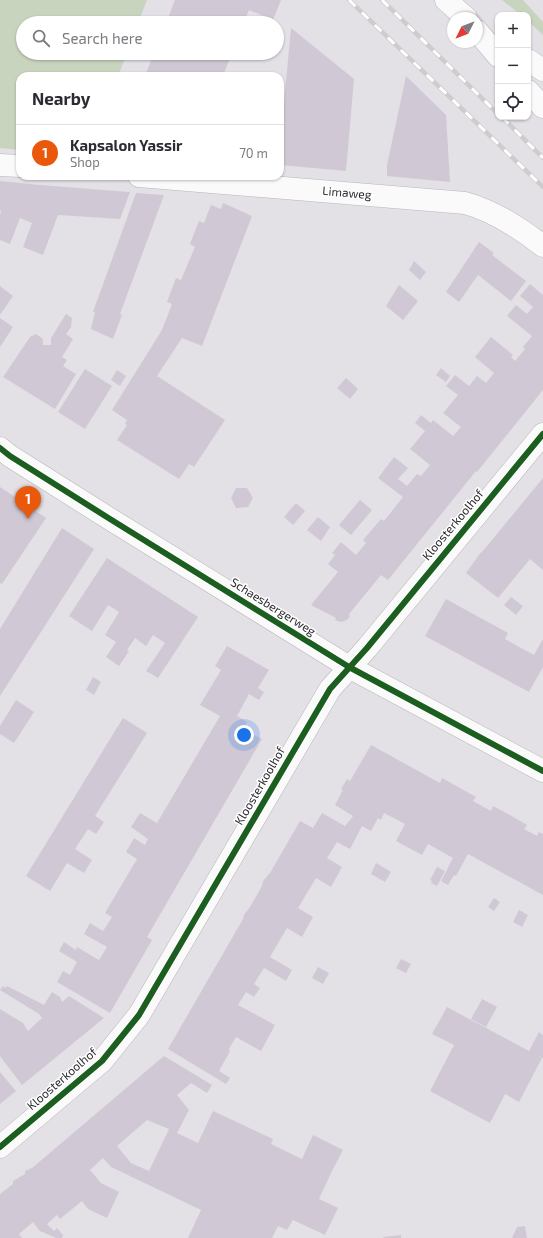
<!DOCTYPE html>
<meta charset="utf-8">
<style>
body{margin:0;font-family:"Exo 2",sans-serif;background:#f7f7f7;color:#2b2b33}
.controls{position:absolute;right:12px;top:12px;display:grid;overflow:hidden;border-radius:8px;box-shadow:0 1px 3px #0004}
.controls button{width:36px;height:36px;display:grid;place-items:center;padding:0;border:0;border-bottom:1px solid #e1e1e2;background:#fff;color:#2b2b33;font:20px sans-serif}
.compass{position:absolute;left:447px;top:12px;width:36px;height:36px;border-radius:50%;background:#fff;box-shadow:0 1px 3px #0004;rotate:228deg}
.you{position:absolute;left:244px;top:735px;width:14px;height:14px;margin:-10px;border:3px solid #fff;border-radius:50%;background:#1a73e8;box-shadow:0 0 0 6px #1a73e833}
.badge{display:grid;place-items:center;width:26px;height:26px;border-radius:50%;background:#ea580c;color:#fff;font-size:13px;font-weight:700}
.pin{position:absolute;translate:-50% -33px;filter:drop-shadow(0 1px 2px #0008)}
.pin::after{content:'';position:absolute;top:21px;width:14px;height:12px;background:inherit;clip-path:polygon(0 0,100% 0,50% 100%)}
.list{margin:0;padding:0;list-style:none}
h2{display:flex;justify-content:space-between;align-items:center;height:52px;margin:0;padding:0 16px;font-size:17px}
h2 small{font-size:13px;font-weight:400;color:#7c7c81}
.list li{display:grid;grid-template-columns:26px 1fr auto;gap:12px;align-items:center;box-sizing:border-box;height:56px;padding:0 16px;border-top:1px solid #e1e1e2}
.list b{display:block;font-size:15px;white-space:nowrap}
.list p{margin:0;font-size:13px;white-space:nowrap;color:#7c7c81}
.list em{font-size:13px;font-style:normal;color:#7c7c81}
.icon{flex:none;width:22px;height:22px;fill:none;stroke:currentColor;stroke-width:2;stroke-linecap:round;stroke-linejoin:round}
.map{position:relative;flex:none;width:543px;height:1238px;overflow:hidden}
.search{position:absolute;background:#fff;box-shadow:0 1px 3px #0004;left:16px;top:16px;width:268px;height:44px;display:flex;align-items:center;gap:10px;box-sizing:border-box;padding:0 14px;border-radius:22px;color:#7c7c81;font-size:15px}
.panel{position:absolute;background:#fff;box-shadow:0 1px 3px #0004;left:16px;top:72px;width:268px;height:108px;border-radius:12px}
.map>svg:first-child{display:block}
</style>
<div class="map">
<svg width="543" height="1238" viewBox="0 0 543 1238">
<rect width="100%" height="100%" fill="#e3e0e6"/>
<!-- green -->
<g fill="#c9d4be">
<path d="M0,0H147L138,23H23V53H127L118,76H20V150L0,148Z"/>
<path d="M502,0H523L543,22V35L528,21V15H521Z"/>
</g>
<!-- building -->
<g fill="#d0c9d5" fill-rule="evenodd">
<path d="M175,0H281L273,20L249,10L244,23H166Z"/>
<path d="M291,28L354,79L346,171L280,165V146Z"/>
<path d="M154,53H232L223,76H145Z"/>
<path d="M406,76L446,115L450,182L387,176V165Z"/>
<path d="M0,181L40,185L130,192L120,219L58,215L43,255L23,247L32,223L20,218L10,244L0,240V215L1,211L0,210Z"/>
<path d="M136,193L164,195L120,314L122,315L113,339L91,329L95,312H93Z"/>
<path d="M223,203L252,216L202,346L182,338L157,376L225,420L194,467L189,464L179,479L117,440L127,425L125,424L127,420L112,410L162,330L172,304L167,302L176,278L181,280L195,247L190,244L199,221L204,223L211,205L221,209Z"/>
<path d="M479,242L494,253L492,255L526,281L511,301L478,275L459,302L446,292Z"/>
<path d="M414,261L426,272L420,280L409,270Z"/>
<path d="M530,284L543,295V390L477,472L476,471L388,580L381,575L349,614L350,616L347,620L341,622L335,620L336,618L311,605L338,572L328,564L335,555L332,553L341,542L356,555L366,543L363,540L381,519L384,521L403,497L378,478L394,457L408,468L398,479L407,486L417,474L421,476L430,465L410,449L425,431L415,423L421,415L431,423L433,420L453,436L461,427L443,413L458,395L446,386L455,375L469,386L477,376L486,383L494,373L475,357L491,337L513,355L511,357L515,361L525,349L523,347L532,336L507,316L516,305L527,314L533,307L520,296Z"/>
<path d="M399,285L418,301L403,320L386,306Z"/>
<path d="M0,286L13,296L0,315Z"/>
<path d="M66,314L72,318L71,327L66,334L73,339L62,357L67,360L63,366L76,374L55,409L3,377L30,337L36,334L43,339V345H51V338Z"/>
<path d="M0,318L13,327L0,347Z"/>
<path d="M441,368L450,376L446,382L436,375Z"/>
<path d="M85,369L112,386L85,429L58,412Z"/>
<path d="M117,370L126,376L120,386L111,380Z"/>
<path d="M346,378L358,389L350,399L337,388Z"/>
<path d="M543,478V570L530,559L498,598L466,573L476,559L480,553L482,552Z"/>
<path d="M0,487L46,518L2,584L0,583Z"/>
<path d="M236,488H247L253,498L248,507L236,508L231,498Z"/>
<path d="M360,500L372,510L351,535L339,525Z"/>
<path d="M296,503L305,511L293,525L284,517Z"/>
<path d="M318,517L330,527L321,541L307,530Z"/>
<path d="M62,528L94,549L0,696V629Z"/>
<path d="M107,558L198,617L158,678L146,671L165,643L153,635L146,646L135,638L127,650L129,651L119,666L106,657L116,642L105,635L119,612L108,605L92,631L69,616Z"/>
<path d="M511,597L523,606L516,615L504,605Z"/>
<path d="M446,599L508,633L505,639L534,655L543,639V667L529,692L425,636Z"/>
<path d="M227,646L269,670L258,688L264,692L259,700L249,694L237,716L247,722L243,729L262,739L147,937L152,940L110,1013L57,982L63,971L70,975L77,962L59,951L64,942L76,950L77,947L99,960L107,947L84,934L90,923L103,931L112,917L105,913L137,859L126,852L134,838L145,845L148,839L131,827L140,813L157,823L220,716L200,705L221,670L215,666Z"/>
<path d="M93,677L101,682L94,695L86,690Z"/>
<path d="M16,700L34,712L14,743L0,734V726Z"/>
<path d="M123,718L147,733L95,816L104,822L96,834L88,829L75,849L92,860L84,873L67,863L50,891L26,876Z"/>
<path d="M371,745L440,783L442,778L476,797L473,801L491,811L493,806L510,815L527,825L524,829L537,836L539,832L543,834V895L468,854L456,876L454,875L448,885L441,881L453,858L428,844L422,855L396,841L405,824L384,813L381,820L378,818L371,831L362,826L350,849L337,842L327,858L342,867L331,887L316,878L298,908L313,917L308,926L302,937L287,928L270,957L292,970L286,981L264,968L254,984L260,988L254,997L246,992L238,1005L275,1025L261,1051L236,1037L229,1049L230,1051L219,1071L230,1078L226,1084L168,1049L243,919L244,915L250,907L262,886L263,881L270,873L300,821L313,828L322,813L345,826L350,820L353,816L335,805L343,790L341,789L347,779L350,781Z"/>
<path d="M376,863L391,872L385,882L371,874Z"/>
<path d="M437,867L445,871L437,886L431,883L432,881L430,880Z"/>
<path d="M494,898L500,902L494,911L488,907Z"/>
<path d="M519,910L528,915L522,927L513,922Z"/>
<path d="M401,959L411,964L406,973L396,968Z"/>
<path d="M318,967L329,973L323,984L312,978Z"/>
<path d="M3,986L5,988L7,986L44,1005L52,992L60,997L62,1002L69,996L104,1018L22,1085L0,1056V1009L23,1023L28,1031L42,1018L39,1014L0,990Z"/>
<path d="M482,999L497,1007L486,1027L471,1019Z"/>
<path d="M447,1007L529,1051L539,1032L543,1035V1058L535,1054L542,1058L519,1102L505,1094L490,1123L430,1091L454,1045L432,1034Z"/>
<path d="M164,1056L212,1085L207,1093L191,1083L177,1095L189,1110L177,1133L198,1143L213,1111L273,1139L271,1144L302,1159L313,1135L343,1150L331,1173L319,1199L338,1208L325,1235L293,1220L287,1230L278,1226L272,1238H188L201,1210L111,1167L103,1158L90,1170L101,1183L119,1192L107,1218L88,1209L82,1201L60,1219L57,1215L47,1224L54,1231L57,1228L63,1235L62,1238H56L40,1231L33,1222L19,1234L22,1238H0V1194L13,1184V1181L25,1174V1171L32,1168ZM147,1120L169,1129L149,1171L131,1163L117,1146Z"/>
<path d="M0,1072L16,1091L0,1104Z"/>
<path d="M525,1226L527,1238H512L517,1227Z"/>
<path d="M401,1235V1238H384L383,1237Z"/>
</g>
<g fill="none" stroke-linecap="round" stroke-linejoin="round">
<!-- minor casing -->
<g stroke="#b9b6bb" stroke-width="23">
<g id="minor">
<path d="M0,165L20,166"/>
<path d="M139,176L465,203C494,211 520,228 543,246"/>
<path d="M0,1147L102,1061L139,1015L330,689L367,648L543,434"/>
</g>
</g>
<!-- tertiary casing -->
<g stroke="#b9b6bb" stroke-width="23">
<g id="tertiary">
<path d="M446,0L466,18"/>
<path d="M477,31L498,56"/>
<path d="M528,60L543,70"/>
<path d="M528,91L543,107"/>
<path d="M0,448L10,456L110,519L349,667L543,771"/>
</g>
</g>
<!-- minor -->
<use href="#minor" stroke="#fbfafb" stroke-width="22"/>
<!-- tertiary -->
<use href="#tertiary" stroke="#fbfafb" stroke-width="22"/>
<!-- rail casing -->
<g stroke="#cecdce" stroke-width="4.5">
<g id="rail">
<path d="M349,0L543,187"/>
<path d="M382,0L498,114"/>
<path d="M502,117L543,158"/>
</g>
</g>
<!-- rail -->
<use href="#rail" stroke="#fff" stroke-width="3" stroke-dasharray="9" stroke-linecap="butt"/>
<!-- cycleway casing -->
<g stroke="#fff" stroke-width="8">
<g id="cycleway">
<path d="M0,448L10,456L110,519L349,667L543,771"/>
<path d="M0,1147L102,1061L139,1015L330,689L367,648L543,434"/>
</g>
</g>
<!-- cycleway -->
<use href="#cycleway" stroke="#1b5e20" stroke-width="6"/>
</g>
<g text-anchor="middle" stroke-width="3" stroke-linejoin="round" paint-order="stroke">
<!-- street labels -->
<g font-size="12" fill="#2c2a2e" stroke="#fff">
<text transform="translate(347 193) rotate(5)" y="4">Limaweg</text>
<text transform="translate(453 525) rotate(-50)" y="4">Kloosterkoolhof</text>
<text transform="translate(273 607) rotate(32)" y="4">Schaesbergerweg</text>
<text transform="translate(260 786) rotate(-60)" y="4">Kloosterkoolhof</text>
<text transform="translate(62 1079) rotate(-41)" y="4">Kloosterkoolhof</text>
</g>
</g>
</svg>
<div class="controls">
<button>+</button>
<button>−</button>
<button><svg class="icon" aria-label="locate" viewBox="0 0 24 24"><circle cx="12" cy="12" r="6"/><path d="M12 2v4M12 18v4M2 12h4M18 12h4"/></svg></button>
</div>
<svg class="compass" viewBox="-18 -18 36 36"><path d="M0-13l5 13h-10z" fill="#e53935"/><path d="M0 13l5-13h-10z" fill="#7c7c81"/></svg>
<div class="you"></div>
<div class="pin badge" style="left:28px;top:519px">1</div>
<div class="search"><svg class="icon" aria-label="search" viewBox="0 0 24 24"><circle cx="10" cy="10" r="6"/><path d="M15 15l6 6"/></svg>Search here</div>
<section class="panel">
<h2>Nearby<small></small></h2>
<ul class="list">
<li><span class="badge">1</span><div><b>Kapsalon Yassir</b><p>Shop</p></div><em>70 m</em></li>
</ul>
</section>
</div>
